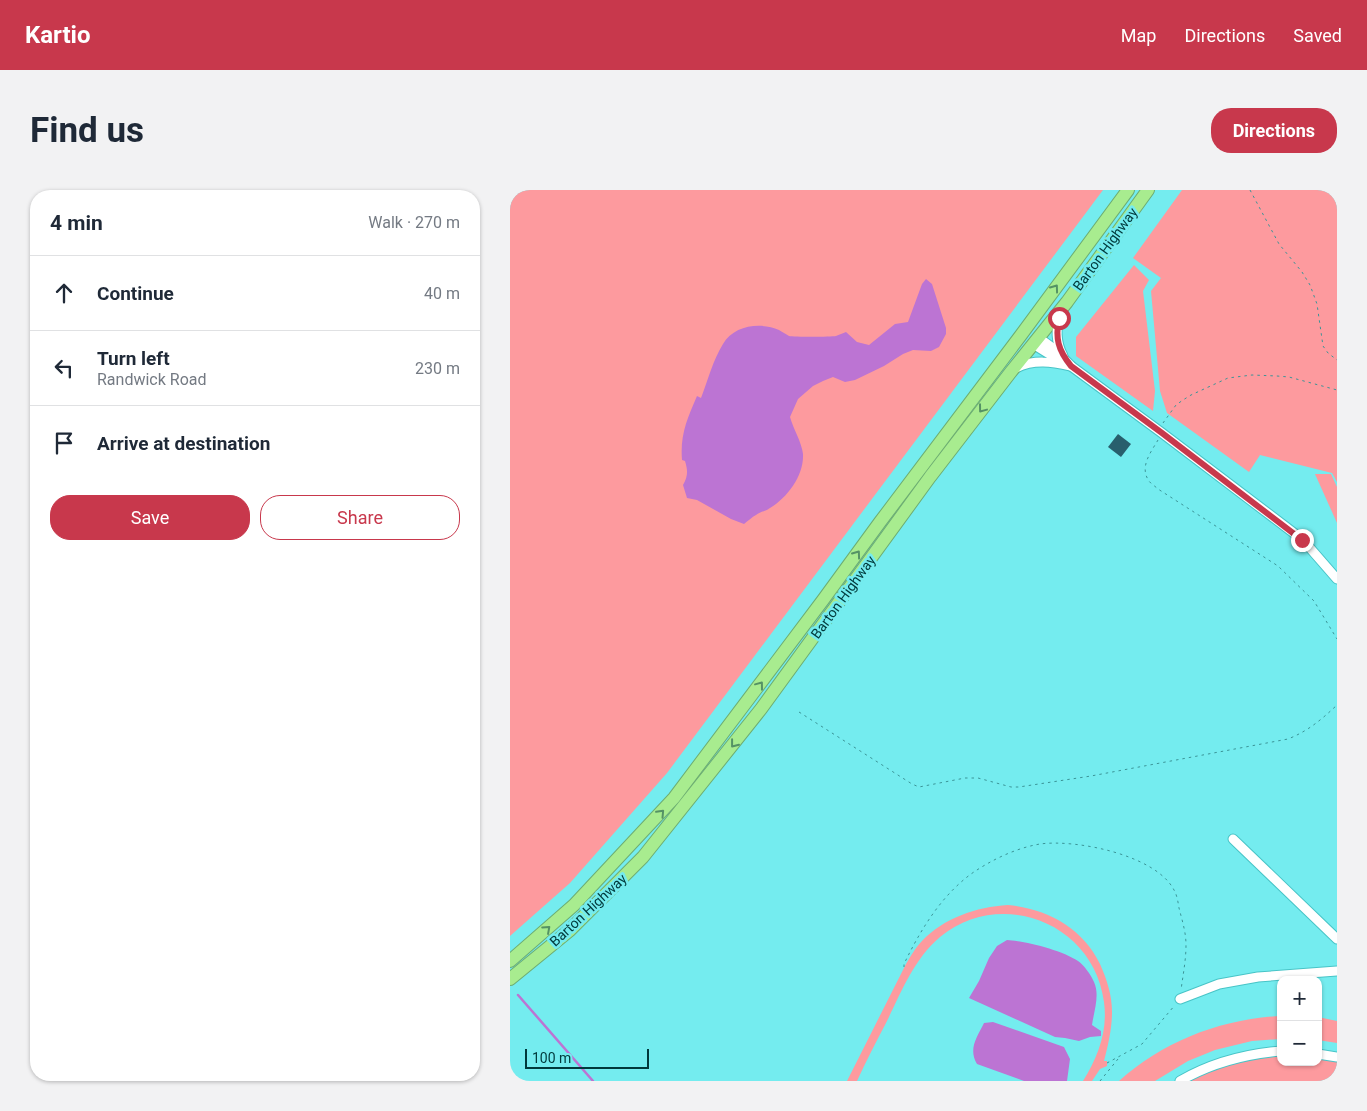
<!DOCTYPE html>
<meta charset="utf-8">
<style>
body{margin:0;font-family:Roboto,sans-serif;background:#f2f2f3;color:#1f2937}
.controls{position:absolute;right:15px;bottom:15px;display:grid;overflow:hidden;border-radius:10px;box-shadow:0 1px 4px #0004}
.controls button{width:45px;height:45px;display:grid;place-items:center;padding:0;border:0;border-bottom:1px solid #e0e1e3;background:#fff;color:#1f2937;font:25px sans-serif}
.scale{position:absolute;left:15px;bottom:12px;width:124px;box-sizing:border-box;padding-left:5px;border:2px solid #00393b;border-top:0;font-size:14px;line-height:18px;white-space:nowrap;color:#00393b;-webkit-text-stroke:4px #74ecef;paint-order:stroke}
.stop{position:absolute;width:15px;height:15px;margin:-11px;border:4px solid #c8384c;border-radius:50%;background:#fff}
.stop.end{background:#c8384c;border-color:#fff;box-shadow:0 1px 5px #0008}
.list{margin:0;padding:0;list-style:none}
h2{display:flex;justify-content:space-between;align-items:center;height:65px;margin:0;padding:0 20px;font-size:21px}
h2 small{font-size:16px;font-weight:400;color:#747a83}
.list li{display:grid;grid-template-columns:32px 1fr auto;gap:15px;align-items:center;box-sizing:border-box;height:75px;padding:0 20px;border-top:1px solid #e0e1e3}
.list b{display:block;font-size:19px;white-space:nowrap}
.list p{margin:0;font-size:16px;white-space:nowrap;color:#747a83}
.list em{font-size:16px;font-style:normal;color:#747a83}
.actions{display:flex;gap:10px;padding:15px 20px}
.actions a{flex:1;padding:11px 0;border:1px solid #c8384c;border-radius:20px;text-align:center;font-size:18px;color:#c8384c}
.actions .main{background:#c8384c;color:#fff}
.icon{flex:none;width:28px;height:28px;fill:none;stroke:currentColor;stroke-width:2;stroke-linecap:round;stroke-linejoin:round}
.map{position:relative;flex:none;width:827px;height:891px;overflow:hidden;border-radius:20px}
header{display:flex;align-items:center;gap:30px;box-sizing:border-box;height:70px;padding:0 25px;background:#c8384c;color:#fff}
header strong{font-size:24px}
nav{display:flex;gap:28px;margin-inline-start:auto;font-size:18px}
.intro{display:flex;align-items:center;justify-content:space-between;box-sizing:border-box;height:120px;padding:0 30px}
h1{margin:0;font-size:35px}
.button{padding:12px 22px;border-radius:20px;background:#c8384c;color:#fff;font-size:18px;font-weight:700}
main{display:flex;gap:30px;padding:0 30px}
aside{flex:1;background:#fff;border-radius:20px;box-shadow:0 1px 4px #0004}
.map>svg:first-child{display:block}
</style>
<header>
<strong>Kartio</strong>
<nav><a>Map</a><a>Directions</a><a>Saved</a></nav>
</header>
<div class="intro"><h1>Find us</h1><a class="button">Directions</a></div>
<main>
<aside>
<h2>4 min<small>Walk · 270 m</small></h2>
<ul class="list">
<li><svg class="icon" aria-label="ahead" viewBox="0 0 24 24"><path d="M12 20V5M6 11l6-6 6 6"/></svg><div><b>Continue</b></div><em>40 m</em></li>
<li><svg class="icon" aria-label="left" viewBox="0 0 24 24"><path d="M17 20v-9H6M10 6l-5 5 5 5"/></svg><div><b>Turn left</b><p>Randwick Road</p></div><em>230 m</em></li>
<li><svg class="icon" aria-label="arrive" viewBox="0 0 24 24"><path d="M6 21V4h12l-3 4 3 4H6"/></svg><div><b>Arrive at destination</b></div></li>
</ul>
<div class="actions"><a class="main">Save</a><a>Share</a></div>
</aside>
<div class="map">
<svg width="827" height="891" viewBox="0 0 827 891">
<rect width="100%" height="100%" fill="#74ecef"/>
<!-- green -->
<g fill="#fd9a9e">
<path d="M0,0H593L157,583L60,693L0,746Z"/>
<path d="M672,0H827V292L822,283L750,265L739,282L657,223L650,201L641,101L651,88L623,68Z"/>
<path d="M624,75L639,90L633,101L645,201L643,221L566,166V147Z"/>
<path d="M805,284H821L827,297V333Z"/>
<path d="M498,715C537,719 572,737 590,774C597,790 602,805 602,822C602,839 598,855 594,871H597V876L590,879L582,891H573C588,867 598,841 594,812C584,733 491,697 430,747C403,770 391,803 376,833C366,852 356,871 347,891H337L396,774C401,766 405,758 412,751C434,728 466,717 498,715Z"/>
<path d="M771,826V849L742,851L705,860L678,871L645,891H609C654,851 711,829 771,826Z"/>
<path d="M808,827L827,831V853L808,850Z"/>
<path d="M771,864V872H808V866L827,869V891H673L723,871Z"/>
</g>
<!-- water -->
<g fill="#bc74d3">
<path d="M416,89L422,94L436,138V144L429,157L421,161L403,160L393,164L374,176L345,190L335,192L323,187L313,191L303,196L288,209L280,227C283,238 292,253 293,264C294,285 278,307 260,318C256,321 250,322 246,325C242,327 238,331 234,334L221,329L187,310L177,308L173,295C178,286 178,281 175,271L172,270C170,245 177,229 187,206L191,208C198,190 203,170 213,154C224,135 251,132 269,140C272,142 276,144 279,146C283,147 321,147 326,146C329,145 333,143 336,142L347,152L359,155L385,134L398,132L412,94Z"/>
<path d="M497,750C516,751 552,760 568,771C574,775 581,785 584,792C590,805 584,821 582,835L591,841V846L580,847L569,851L555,848L545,847L459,808L469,791L479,768L487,756Z"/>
<path d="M483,832L554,857L560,869L557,891H514L467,874C458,859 467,847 474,833Z"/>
</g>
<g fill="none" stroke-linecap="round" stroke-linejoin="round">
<!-- stream -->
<path stroke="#bc74d3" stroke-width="2.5" d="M8,805L83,891"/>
</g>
<!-- building -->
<path fill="#285f6d" d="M608,244L621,254L611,267L598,257Z"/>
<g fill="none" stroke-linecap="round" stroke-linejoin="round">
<!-- minor casing -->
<g stroke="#48c4c7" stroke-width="11">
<g id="minor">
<path d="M551,123C545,137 546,153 553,166"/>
<path d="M529,148L544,159L561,176L652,243L793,350L827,389"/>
<path d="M523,154L552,172"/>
<path d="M506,178C524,169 542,172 561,176"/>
<path d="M723,649L827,749"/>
<path d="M670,809L709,794L748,787L827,781"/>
<path d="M808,864L827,867"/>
<path d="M670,891C701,873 735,864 771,861"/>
</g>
</g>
<!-- highway casing -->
<g stroke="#6dad72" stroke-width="14">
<g id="highway">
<path d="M0,771L64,715L164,608L313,410L370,332L511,145L618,0"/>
<path d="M0,789L60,740L133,667L251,519L420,287L500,183L557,112L638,0"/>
</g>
</g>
<!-- path -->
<g stroke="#3b9497" stroke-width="1" stroke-dasharray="2.5 4" stroke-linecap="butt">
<path d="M740,0L769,54L792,82L800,95L807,114L813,156L818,163L827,170"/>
<path d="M653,233L666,215L673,210L681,205L718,188L742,185L767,186L779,187L827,200"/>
<path d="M648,250C641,262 629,277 639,291C641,294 645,296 648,299L768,376L804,411L827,449"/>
<path d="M289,522L402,594L409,597L455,588H468L501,597H509L581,586L778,549C798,541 811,530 827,515"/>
<path d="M394,777V774C410,741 430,707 461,684C481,670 506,658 530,654C566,649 646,665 664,700C667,705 668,712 669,718C672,730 676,742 676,755C676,770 673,785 671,800"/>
<path d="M597,873L632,854L665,815"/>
<path d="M590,891L608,869"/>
</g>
<!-- minor -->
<use href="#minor" stroke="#fff" stroke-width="9"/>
<!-- highway -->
<use href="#highway" stroke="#a8ec8f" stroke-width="12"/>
</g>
<!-- one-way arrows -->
<defs><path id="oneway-chevron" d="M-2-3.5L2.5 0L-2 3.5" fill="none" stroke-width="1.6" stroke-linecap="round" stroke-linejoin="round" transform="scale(1.25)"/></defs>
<g stroke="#549265">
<use href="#oneway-chevron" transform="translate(545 98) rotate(-54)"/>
<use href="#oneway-chevron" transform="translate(472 219) rotate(127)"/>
<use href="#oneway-chevron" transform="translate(347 364) rotate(-54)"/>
<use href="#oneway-chevron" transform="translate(250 495) rotate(-53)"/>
<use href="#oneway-chevron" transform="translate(224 554) rotate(128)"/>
<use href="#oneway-chevron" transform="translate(151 623) rotate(-47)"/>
<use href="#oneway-chevron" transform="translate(37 739) rotate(-42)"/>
</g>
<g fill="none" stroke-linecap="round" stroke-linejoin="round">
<!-- route -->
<path stroke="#c8384c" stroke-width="6" d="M549,128C545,148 548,160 561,176L652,243L792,350"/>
</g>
<g text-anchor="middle" stroke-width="5" stroke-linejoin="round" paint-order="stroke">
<!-- street labels -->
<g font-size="14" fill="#00393b" stroke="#74ecef">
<text transform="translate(595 59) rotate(-54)" y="5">Barton Highway</text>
<text transform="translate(333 407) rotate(-54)" y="5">Barton Highway</text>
<text transform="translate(78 720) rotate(-43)" y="5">Barton Highway</text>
</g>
</g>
</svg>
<div class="controls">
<button>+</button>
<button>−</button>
</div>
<div class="scale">100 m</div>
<div class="stop" style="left:549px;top:128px"></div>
<div class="stop end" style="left:792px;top:350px"></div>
</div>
</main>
